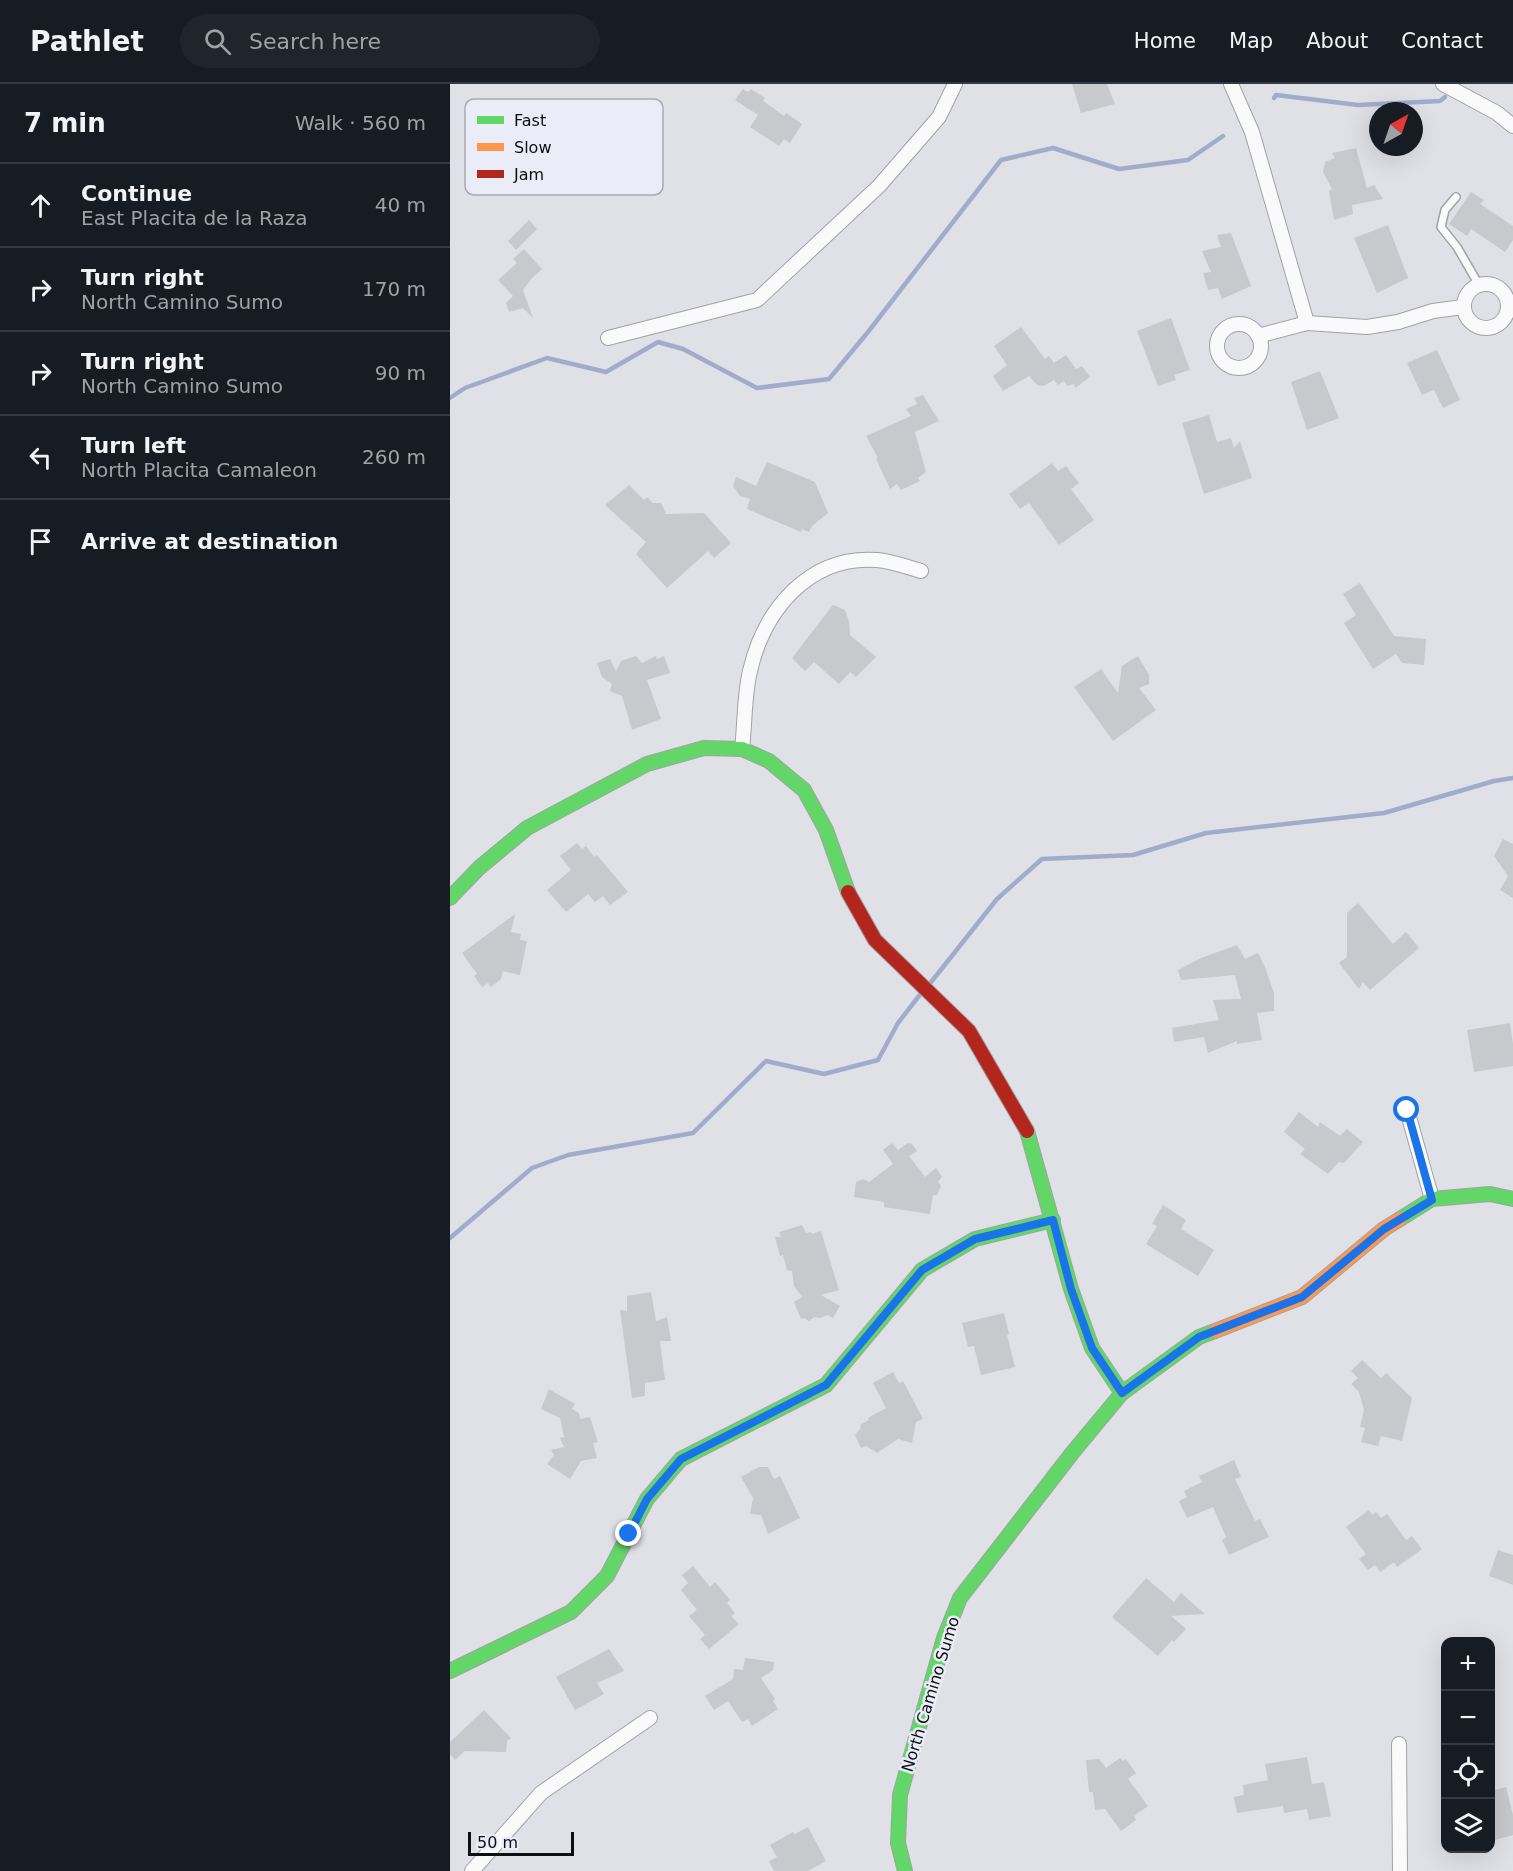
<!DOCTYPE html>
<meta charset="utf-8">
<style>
body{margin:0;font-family:"DejaVu Sans",sans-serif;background:#20242c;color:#f1f3f6}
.controls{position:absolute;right:18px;bottom:18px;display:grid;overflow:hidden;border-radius:12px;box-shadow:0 6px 24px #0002}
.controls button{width:54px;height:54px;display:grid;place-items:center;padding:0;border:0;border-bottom:2px solid #363941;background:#171b24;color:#f1f3f6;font:30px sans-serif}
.compass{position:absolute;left:919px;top:18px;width:54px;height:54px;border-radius:50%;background:#171b24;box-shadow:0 6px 24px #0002;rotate:40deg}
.scale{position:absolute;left:18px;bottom:15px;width:106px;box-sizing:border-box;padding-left:6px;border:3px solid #0d0e11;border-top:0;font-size:16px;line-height:21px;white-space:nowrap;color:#0d0e11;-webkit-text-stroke:4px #eaedf7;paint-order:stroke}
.stop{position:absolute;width:18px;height:18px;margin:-14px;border:4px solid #1a73e8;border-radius:50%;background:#fff}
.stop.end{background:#1a73e8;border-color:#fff;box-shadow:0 2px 6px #0008}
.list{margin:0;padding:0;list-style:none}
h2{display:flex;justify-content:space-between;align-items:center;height:78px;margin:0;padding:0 24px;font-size:26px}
h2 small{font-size:20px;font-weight:400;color:#9ea1a6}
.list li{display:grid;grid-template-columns:39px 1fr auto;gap:18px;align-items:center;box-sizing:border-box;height:84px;padding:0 24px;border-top:2px solid #363941}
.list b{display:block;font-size:22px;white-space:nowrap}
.list p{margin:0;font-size:20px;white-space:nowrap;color:#9ea1a6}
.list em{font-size:20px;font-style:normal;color:#9ea1a6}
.icon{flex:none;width:33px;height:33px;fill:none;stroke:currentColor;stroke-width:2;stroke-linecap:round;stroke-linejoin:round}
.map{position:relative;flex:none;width:1063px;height:1787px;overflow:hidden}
header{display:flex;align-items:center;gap:36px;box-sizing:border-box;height:84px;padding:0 30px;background:#171b24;border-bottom:2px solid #363941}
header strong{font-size:28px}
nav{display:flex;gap:33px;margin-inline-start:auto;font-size:21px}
.search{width:420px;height:54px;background:#20242c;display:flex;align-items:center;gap:15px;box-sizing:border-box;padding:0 21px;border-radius:33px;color:#9ea1a6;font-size:22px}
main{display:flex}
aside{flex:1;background:#171b24}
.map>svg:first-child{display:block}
</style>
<header>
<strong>Pathlet</strong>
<div class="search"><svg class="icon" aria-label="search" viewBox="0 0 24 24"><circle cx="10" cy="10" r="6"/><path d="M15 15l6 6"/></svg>Search here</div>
<nav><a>Home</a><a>Map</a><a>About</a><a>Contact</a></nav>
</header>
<main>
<aside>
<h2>7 min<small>Walk · 560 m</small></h2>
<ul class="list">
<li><svg class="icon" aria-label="ahead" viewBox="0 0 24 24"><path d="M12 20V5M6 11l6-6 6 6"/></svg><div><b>Continue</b><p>East Placita de la Raza</p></div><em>40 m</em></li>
<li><svg class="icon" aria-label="right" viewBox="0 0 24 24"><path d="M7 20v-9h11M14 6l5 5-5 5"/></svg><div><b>Turn right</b><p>North Camino Sumo</p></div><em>170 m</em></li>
<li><svg class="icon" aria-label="right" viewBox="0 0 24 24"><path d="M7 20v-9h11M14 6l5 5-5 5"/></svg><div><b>Turn right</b><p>North Camino Sumo</p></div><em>90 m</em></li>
<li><svg class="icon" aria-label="left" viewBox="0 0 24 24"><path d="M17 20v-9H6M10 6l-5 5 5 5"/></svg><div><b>Turn left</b><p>North Placita Camaleon</p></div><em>260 m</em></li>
<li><svg class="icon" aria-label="arrive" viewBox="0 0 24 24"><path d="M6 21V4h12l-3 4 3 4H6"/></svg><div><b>Arrive at destination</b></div></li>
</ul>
</aside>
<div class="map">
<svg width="1063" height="1787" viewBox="0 0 1063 1787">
<rect width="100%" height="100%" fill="#e0e1e7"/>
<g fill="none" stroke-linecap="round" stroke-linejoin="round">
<!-- stream -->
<g stroke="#a1accc" stroke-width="4.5">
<path d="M824,14L826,11L908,21L990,17L995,13"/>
<path d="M0,314L15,304L97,274L156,288L208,258L233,265L307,304L379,295L418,248L551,76L603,64L669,85L738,76L773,52"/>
<path d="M478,902L547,815L592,775L683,771L756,749L934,729L1044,697L1063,694"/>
<path d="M0,1154L82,1084L118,1071L243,1049L316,977L374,990L428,976L448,939L472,908"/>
</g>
</g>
<!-- building -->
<g fill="#c8c9cd">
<path d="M622,0H657L665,20L631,29Z"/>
<path d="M293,5L298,8L301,5L315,14L313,17L334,32L336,29L352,40L340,59L334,55L329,62L300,43L308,31L285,16Z"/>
<path d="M906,64L917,104L924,101L933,115L902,121L903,130L884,136L879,107L882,105L873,88L875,78L885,74L882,69Z"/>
<path d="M1021,108L1034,116L1030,120L1063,142V156L1055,168L1021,145L1017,152L999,140Z"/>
<path d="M79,136L87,145L66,166L58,157Z"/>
<path d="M938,141L958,194L927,209L904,154Z"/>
<path d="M781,149L801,202L772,215L768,204L758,206L753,189L761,188L752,167L771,163L767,151Z"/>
<path d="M74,165L92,185L81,195L73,206L83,234L73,224L59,228L56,219L63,212L48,196L67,179L63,175Z"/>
<path d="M721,234L740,286L724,291L726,296L708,302L687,247Z"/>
<path d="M571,243L595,275L599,272L604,279L616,271L626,285L632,282L640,293L625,304L624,300L617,302L614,297L608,301L604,296L593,302L587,301L579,292L553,307L543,292L557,281L544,262Z"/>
<path d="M987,266L1010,316L993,324L984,306L972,311L957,279Z"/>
<path d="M870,287L889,334L857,346L841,298Z"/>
<path d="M473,311L489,337L465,348L476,388L468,394L470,397L451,406L447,400L440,405L426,375L428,374L416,352L461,332L456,325L467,320L464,314Z"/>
<path d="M759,331L767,358L781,354L784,364L790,357L802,394L754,410L732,339Z"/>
<path d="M317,378L365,398L378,429L362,442L359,448L352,445L351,448L297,425L300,415L290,412L283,402L286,393L306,402Z"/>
<path d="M602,379L608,387L616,382L629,399L621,405L644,436L609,461L579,419L570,425L559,410Z"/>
<path d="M179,401L194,416L197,413L203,419H211L216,430L254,429L281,459L264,474L258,467L217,504L186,470L196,458L155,421Z"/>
<path d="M910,499L944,552L976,555L974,581L952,579L946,570L923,585L894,539L906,531L893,510Z"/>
<path d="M383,521L395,526L399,537L400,551L426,573L406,593L400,588L389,600L364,578L355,587L342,574Z"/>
<path d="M186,572L192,579L206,572L207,575L214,572L220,589L197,596L211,635L182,646L172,612L160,607L162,600L152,593L147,579L160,575L166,587L171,577Z"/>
<path d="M688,572L699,591V600L689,604L706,626L663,657L624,603L651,585L668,609L672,582Z"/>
<path d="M1053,755L1063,760V814L1050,806L1058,792L1044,772Z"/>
<path d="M127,759L132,765L136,762L144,773L147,771L178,808L160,821L153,812L145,818L138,810L116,828L97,806L121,786L110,772Z"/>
<path d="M908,819L943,860L956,848L969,864L920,906L913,898L909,905L889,879L897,873V829Z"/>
<path d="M65,830L61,848L71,850L70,856L77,857L70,891L53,887L51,895L41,903L38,899L32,903L24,892L27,890L12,869Z"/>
<path d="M787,861L795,875L808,869L815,883L824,909V927L807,929L812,956L787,960V957L758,969L754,953L724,958L722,944L769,936L763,916L791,915L785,891L731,896L728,886L751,874Z"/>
<path d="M1060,939L1063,960V982L1024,988L1017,946Z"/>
<path d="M849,1028L868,1043L870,1038L890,1052L897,1045L913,1058L894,1079L889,1078L878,1090L850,1070L855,1065L834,1048Z"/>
<path d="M442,1059L448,1066L458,1059L462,1060L467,1067L459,1072L475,1093L486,1084L492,1093L488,1098L491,1102L487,1111H483L480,1130L434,1123V1118L404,1113L406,1098L413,1095L419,1098L443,1080L433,1066Z"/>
<path d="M713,1121L736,1136L731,1145L764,1166L748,1192L696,1160L707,1142L702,1140Z"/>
<path d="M352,1141L356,1149L361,1148L362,1150L371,1147L389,1206L371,1211L390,1222L383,1234L377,1231L371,1234L364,1233L359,1237L354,1234L351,1235L344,1218L352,1213L344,1202L342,1187L337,1186L333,1171L330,1172L325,1153H331L329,1148Z"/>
<path d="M201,1208L206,1237L217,1233L221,1257H210L215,1296L195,1299V1312L182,1314L170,1226L177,1227V1212Z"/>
<path d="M554,1229L559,1250L557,1251L565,1283L531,1291L524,1262L518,1263L512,1239Z"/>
<path d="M912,1276L931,1294L936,1289L962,1314L952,1357L931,1352L928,1362L911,1358L915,1344L910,1343L914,1326L909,1308L901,1300L908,1294L901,1287Z"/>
<path d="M443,1288L449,1299L453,1297L473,1335L466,1338L462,1359L448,1355L427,1369L416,1362L411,1364L405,1351L411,1344L410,1341L419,1336L418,1334L436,1324L423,1299Z"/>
<path d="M99,1305L125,1320L122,1325L129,1329L130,1335L140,1333L148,1358L143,1359L147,1374L131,1377L120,1395L97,1380L104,1371L101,1366L114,1363L110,1354L114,1353L110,1334L91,1325Z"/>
<path d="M784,1376L791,1393L785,1395L805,1437L810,1435L819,1453L779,1471L772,1456L776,1453L763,1423L737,1434L729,1417L737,1413L734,1407L752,1398L749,1392Z"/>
<path d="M309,1383H318L324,1395L330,1392L350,1434L318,1450L311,1431L300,1430L303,1414L291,1393Z"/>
<path d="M919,1426L922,1431L926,1428L931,1434L937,1430L956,1456L962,1452L972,1465L947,1483L944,1478L930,1488L925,1481L918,1486L909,1475L916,1470L896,1443Z"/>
<path d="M1048,1466L1063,1471V1501L1039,1492Z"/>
<path d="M243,1482L260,1503L265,1498L280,1516L277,1519L285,1529L281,1532L289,1540L259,1565L250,1555L255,1551L239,1532L247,1526L231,1506L238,1499L232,1491Z"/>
<path d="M696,1494L724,1518L731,1509L755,1530L721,1532L736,1545L724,1558L722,1556L708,1572L662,1533Z"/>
<path d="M159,1565L174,1587L147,1599L154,1610L125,1626L106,1593Z"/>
<path d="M295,1574L324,1578L323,1586L311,1594L325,1615L323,1617L328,1625L302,1642L298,1635L292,1638L278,1617L264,1626L255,1612L283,1595L284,1585L293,1586Z"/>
<path d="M34,1626L61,1654L57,1657L56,1668L15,1667L5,1676L0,1670V1658Z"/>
<path d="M857,1673L862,1700L874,1698L881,1732L859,1736L857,1725L834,1729L833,1722L787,1729L784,1713L794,1711L793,1701L818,1696L815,1680Z"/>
<path d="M670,1674L673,1677L676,1675L686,1689L678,1695L698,1722L684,1732L686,1736L671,1747L655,1725L645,1726L643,1708H639L636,1676L649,1675L656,1684Z"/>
<path d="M1056,1703L1063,1731V1751L1041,1757V1707Z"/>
<path d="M358,1743L376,1777L358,1787H324L319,1777L327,1773L320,1761L343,1748L345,1750Z"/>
</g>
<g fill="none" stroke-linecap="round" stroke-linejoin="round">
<!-- lane casing -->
<g stroke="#a1a2a6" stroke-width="10">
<path id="lane" d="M1006,113L995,126L991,143L1007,163L1029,201"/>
</g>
<!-- street casing -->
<g stroke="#a1a2a6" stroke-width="16">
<g id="street">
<path d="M781,0L802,48L857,239"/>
<path d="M993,0L1047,29L1063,42"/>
<circle cx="1036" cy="222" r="22"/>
<circle cx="789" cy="262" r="22"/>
<path d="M808,252L857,239L917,243L948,238L983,227L1013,223"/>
<path d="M158,254L307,216L429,102L489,33L505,0"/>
<path d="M292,665C295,640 294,612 300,587C314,526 359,471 427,476C441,477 457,483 471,487"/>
<path d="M957,1026L982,1115"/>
<path d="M949,1660L950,1787"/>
<path d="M22,1787L91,1709L200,1634"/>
</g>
</g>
<!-- fast casing -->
<g stroke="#a1a2a6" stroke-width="16">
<g id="fast">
<path d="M0,814L29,784L77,744L197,680L254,664L292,665L319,677L354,706L376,746L398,808"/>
<path d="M577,1047L621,1205L642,1264L672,1309L749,1253L765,1247"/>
<path d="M950,1135L982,1115L1040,1110L1063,1115"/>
<path d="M0,1587L121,1528L157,1492L197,1415L231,1375L376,1301L472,1186L525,1155L603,1136"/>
<path d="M455,1787L448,1759L450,1711L494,1554L510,1514L623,1368L672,1309"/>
</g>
</g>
<!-- slow casing -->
<g stroke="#a1a2a6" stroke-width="16">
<path id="slow" d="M765,1247L852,1213L934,1145L950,1135"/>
</g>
<!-- jam casing -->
<g stroke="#a1a2a6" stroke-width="16">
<path id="jam" d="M398,808L425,856L519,947L577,1047"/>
</g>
<!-- lane -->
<use href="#lane" stroke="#fafafb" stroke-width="7"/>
<!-- street -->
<use href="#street" stroke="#fafafb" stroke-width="14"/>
<!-- fast -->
<use href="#fast" stroke="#63d668" stroke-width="14"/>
<!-- slow -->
<use href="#slow" stroke="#ff974d" stroke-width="14"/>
<!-- jam -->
<use href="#jam" stroke="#b3261e" stroke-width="14"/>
</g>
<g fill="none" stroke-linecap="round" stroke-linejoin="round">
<!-- route -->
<path stroke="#1a73e8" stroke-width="8" d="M179,1450L197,1415L231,1375L376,1301L472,1186L525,1155L603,1136L621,1205L642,1264L672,1309L749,1253L852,1213L934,1145L982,1116L957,1026"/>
</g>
<g text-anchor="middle" stroke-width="5" stroke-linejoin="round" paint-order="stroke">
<!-- street labels -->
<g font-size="16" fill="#0d0e11" stroke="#eaedf7">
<text transform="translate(480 1610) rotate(-73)" y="6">North Camino Sumo</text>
</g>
</g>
<!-- legend -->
<rect x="15" y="15" width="198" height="96" rx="9" fill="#eaedf7" stroke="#a8aab2" stroke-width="1.5"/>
<rect x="27" y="32" width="27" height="8" fill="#63d668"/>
<rect x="27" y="59" width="27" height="8" fill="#ff974d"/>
<rect x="27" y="86" width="27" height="8" fill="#b3261e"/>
<g font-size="16" fill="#0d0e11">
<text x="64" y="42">Fast</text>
<text x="64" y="69">Slow</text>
<text x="64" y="96">Jam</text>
</g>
</svg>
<div class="controls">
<button>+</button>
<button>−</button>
<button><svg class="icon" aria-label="locate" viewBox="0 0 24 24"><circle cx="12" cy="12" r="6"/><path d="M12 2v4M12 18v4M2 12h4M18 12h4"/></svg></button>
<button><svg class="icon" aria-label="layers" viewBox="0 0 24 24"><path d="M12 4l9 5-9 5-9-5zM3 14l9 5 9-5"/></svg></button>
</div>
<svg class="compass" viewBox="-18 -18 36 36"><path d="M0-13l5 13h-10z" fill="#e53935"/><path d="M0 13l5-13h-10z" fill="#9ea1a6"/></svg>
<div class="scale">50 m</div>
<div class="stop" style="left:957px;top:1026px"></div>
<div class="stop end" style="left:179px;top:1450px"></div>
</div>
</main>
